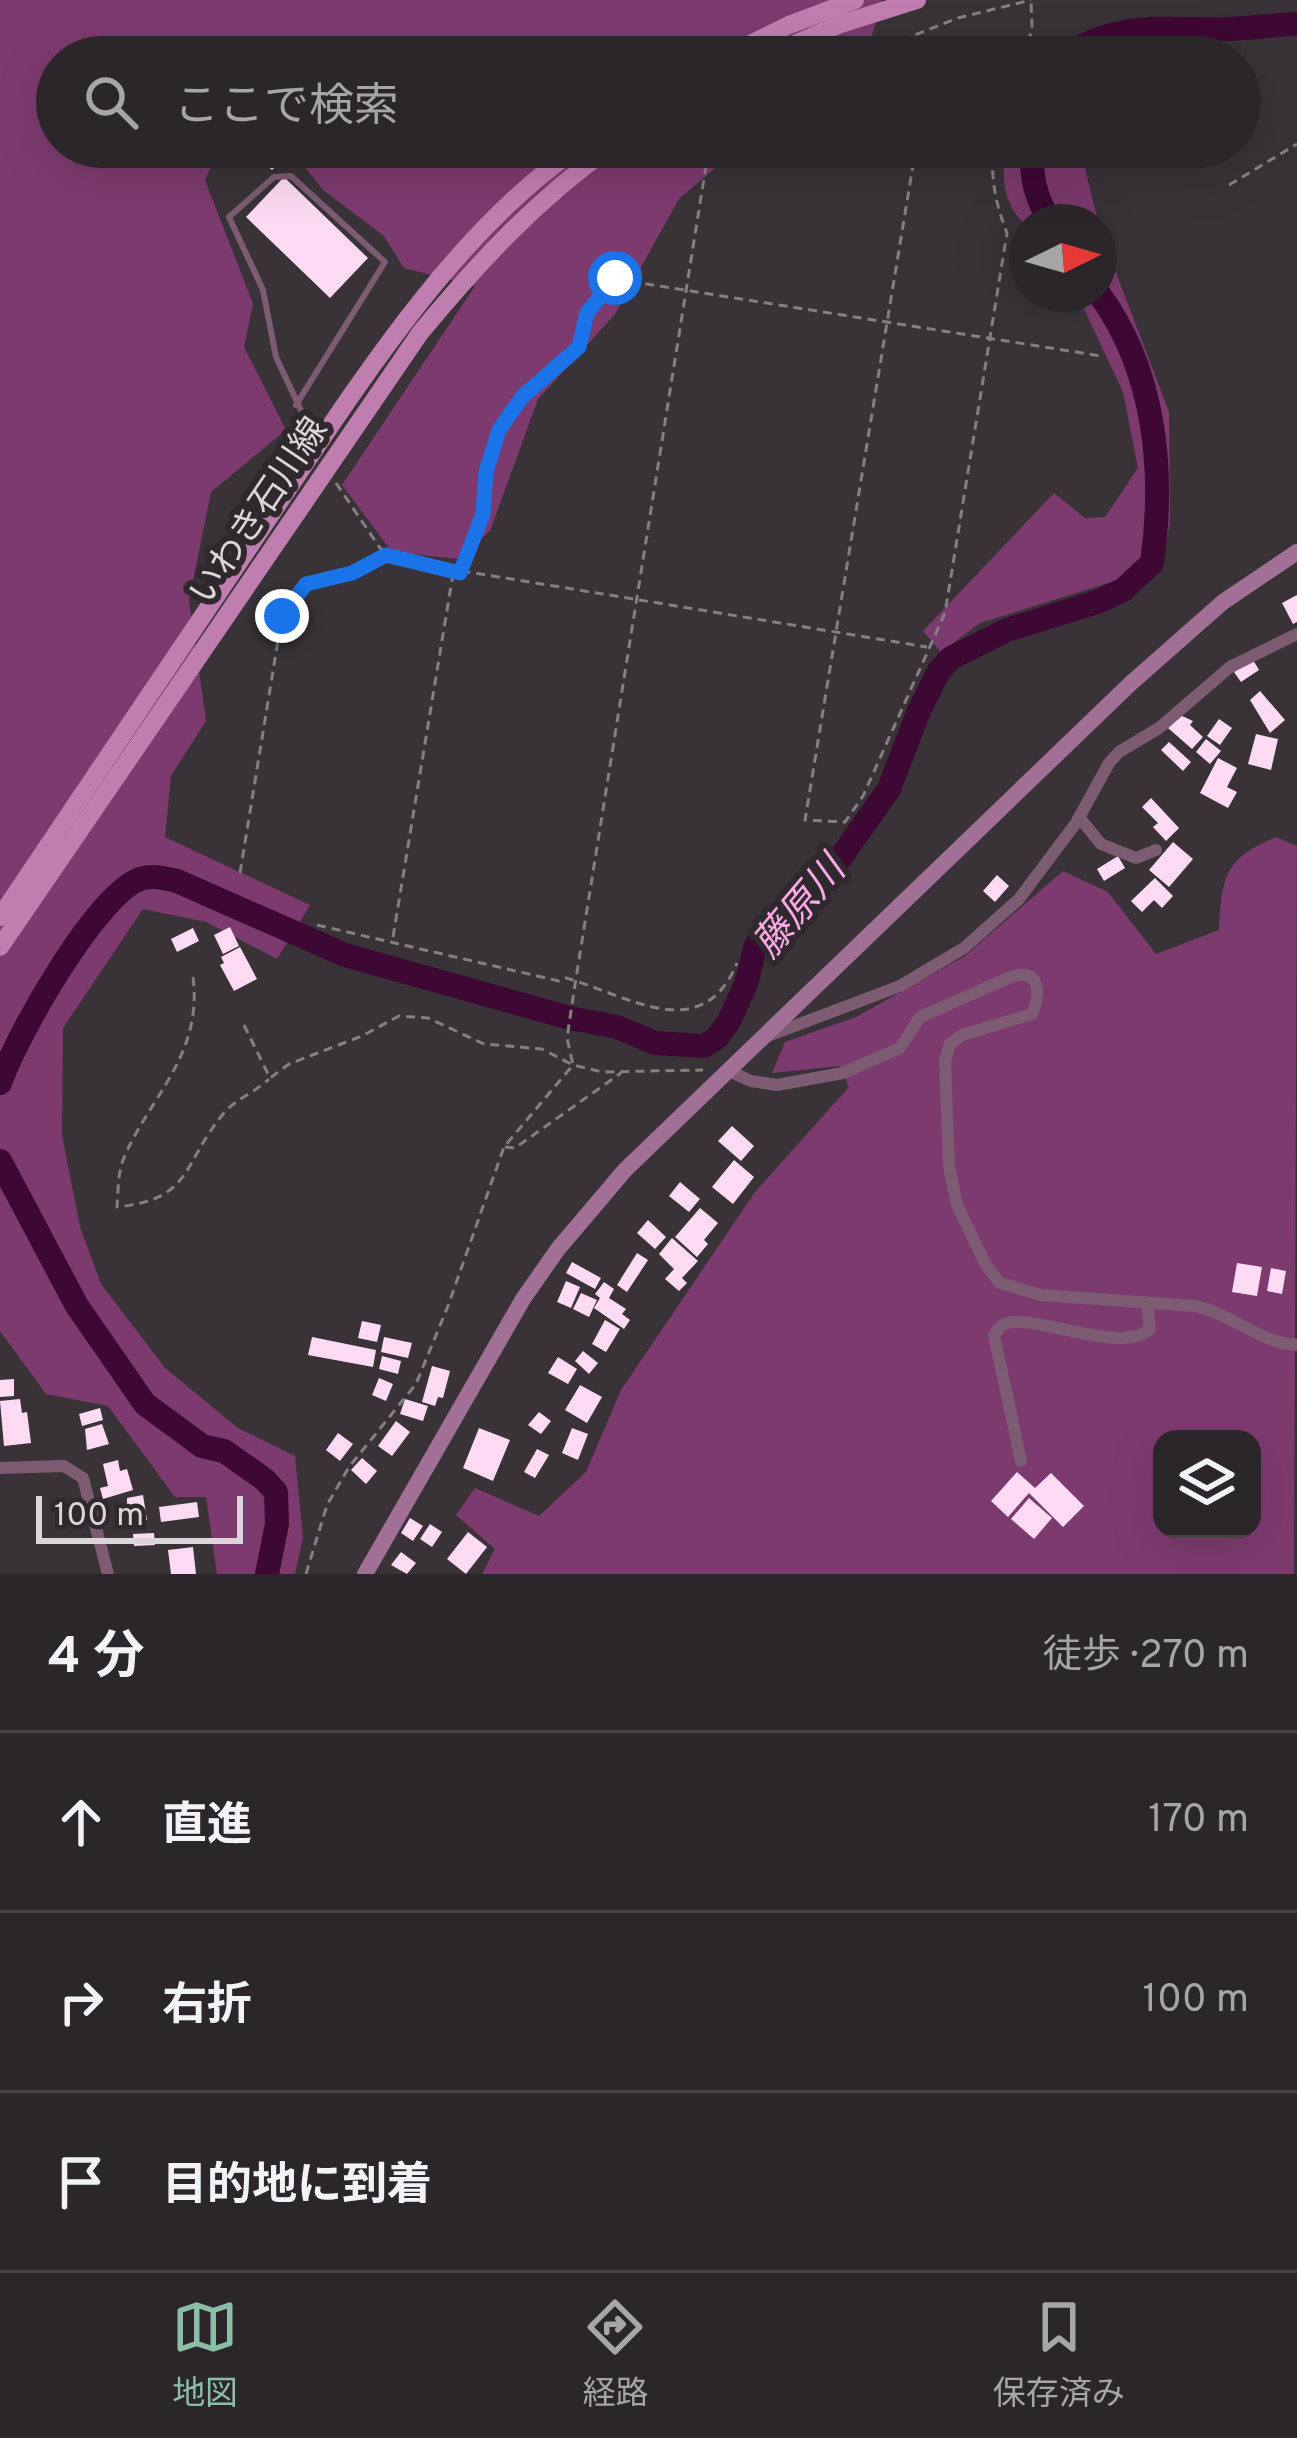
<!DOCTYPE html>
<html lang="ja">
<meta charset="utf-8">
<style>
body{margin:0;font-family:Overpass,"Noto Sans JP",sans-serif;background:#332e32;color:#f1f3f6}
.controls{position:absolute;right:36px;bottom:36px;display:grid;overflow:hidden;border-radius:24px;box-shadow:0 12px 48px #0002}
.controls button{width:108px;height:108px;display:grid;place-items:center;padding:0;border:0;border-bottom:3px solid #474347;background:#2b262a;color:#f1f3f6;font:60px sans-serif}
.compass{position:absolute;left:1009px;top:204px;width:108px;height:108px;border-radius:50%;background:#2b262a;box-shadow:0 12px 48px #0002;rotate:85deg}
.scale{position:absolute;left:36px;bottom:30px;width:207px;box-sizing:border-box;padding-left:12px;border:6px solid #dad6d9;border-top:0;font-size:33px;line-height:42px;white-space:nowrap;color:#dad6d9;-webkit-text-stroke:9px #2f292d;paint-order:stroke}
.stop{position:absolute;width:36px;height:36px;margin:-27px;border:9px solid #1a73e8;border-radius:50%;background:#fff}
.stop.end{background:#1a73e8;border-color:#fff;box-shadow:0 3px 12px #0008}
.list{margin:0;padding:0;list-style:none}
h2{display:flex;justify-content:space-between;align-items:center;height:156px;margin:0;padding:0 48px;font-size:51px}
h2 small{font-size:39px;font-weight:400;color:#a6a5a8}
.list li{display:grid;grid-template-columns:78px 1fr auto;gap:36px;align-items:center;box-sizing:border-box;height:180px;padding:0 48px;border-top:3px solid #474347}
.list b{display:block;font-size:45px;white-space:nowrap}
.list em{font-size:39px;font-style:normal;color:#a6a5a8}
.icon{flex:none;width:66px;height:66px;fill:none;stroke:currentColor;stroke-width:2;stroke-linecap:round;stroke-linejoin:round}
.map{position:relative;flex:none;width:1297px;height:1574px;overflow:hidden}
.search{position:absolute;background:#2b262a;box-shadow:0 12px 48px #0002;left:36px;right:36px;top:36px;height:132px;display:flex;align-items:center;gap:30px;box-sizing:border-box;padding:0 42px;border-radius:66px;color:#a6a5a8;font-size:45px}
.sheet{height:696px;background:#2b262a}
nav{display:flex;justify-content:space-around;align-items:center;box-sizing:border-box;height:168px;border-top:3px solid #474347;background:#2b262a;font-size:33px;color:#a6a5a8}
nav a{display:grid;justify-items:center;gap:6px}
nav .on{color:#8abfa5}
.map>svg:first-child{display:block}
</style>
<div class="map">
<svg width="1297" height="1574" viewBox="0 0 1297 1574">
<rect width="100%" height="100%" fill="#393338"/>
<!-- green -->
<g fill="#7d3a6f" fill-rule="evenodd">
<path d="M0,0H882L870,43L852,57H57V147H220L205,180L253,304L244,347L286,430L211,492L189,600L206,721L171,776L165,837L310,905L277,959L206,922L143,909L63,1028L62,1135L80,1227L101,1284L165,1368L238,1428L295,1456L303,1537L295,1574H217L206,1497H175L108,1406L46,1394L0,1331Z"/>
<path d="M289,147H740L679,199L615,314L538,399L490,531L458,559L392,552L342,485L475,286L404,268L384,236L323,190Z"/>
<path d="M1010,147H1080L1098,222H1027V227C1005,206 997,176 1010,147Z"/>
<path d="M1099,228L1169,412L1170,520L1163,566L980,623L941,652L923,631L1054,493L1085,518L1105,517L1138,468L1123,392L1077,294H1099Z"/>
<path d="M1276,837L1297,846L1294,1574H482L495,1549L456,1515L475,1488L539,1516L586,1472L621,1390L755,1192L849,1087L840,1066L772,1073L785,1042L856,1017L965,956L1063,871L1108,892L1156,954L1219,930C1222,876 1224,859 1276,837ZM1162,1439H1252V1529H1162Z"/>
</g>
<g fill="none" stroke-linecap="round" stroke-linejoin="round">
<!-- river -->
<g stroke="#3d0834" stroke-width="24">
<path d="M1062,57C1123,19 1163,31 1230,29C1252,28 1274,25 1297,24"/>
<path d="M1034,147C1028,172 1037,202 1051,222"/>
<path d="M0,1083C16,1037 95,896 140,879C153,875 164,878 177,881L345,955L570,1018L617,1027L655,1043L704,1046L717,1038L729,1021L746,984L756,945L824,881L889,789L918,713L939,671L951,658L1007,630L1097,602L1123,590L1152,563C1165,470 1155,370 1099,294"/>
<path d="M0,1161L77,1306L145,1404L202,1446L224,1451L264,1479L276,1492L277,1524L267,1574"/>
</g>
</g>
<!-- building -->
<g fill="#fcdaf3">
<path d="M249,147H267L281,161L272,170Z"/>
<path d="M284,177L368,258L330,298L246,217Z"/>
<path d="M1297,595V622L1293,624L1282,603Z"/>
<path d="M1253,660L1259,670L1241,682L1234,672Z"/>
<path d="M1260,691L1285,720L1270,733L1250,700Z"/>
<path d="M1180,715L1193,721L1190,725L1203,737L1192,749L1168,728Z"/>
<path d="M1219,719L1232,728L1220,745L1207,736Z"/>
<path d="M1256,734L1278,739L1271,770L1248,764Z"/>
<path d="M1206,739L1221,751L1210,764L1196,752Z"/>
<path d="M1169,742L1191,762L1183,771L1161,750Z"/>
<path d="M1218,758L1237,768L1227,787L1237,792L1228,808L1200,793Z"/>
<path d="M1151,798L1179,828L1166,841L1153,827L1158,823L1142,807Z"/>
<path d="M1173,842L1193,859L1169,887L1149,870Z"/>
<path d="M1118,856L1125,868L1104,881L1097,869Z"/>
<path d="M997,875L1009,886L995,902L983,891Z"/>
<path d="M1155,878L1173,896L1162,908L1154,900L1142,912L1131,901Z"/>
<path d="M230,927L239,946L223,954L214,935Z"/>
<path d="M193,928L199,941L177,952L171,939Z"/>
<path d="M240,947L257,979L234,991L220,965L224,963L221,957Z"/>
<path d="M732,1126L754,1146L741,1161L718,1141Z"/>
<path d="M734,1160L754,1177L733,1204L712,1187Z"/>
<path d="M680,1182L700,1199L689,1212L669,1196Z"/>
<path d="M700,1208L718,1223L704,1240L708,1244L697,1257L675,1237Z"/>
<path d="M648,1220L666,1237L655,1249L637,1233Z"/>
<path d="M672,1238L698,1261L682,1278L687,1283L679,1291L665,1279L674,1269L659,1254Z"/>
<path d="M637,1253L648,1260L627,1292L617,1285Z"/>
<path d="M572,1262L601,1278L595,1289L566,1273Z"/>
<path d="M1237,1263L1262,1267L1257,1296L1232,1292Z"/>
<path d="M1271,1268L1286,1271L1282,1294L1267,1291Z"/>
<path d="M566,1281L580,1287L571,1308L557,1302Z"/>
<path d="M604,1282L614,1289L609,1298L626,1309L622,1314L630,1320L624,1329L594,1308L600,1298L595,1294Z"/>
<path d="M581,1293L597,1300L589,1317L573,1309Z"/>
<path d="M605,1320L620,1329L606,1352L592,1344Z"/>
<path d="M362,1321L381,1325L377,1342L358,1338Z"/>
<path d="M312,1337L376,1350L373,1367L308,1355Z"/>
<path d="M384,1337L412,1343L408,1358L381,1352Z"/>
<path d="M583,1351L598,1363L589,1374L575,1361Z"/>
<path d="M382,1356L401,1361L398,1374L379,1369Z"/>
<path d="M558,1357L577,1369L568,1384L548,1373Z"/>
<path d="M432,1366L450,1371L443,1398L438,1397L435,1406L422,1402Z"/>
<path d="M379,1378L393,1384L386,1401L372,1395Z"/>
<path d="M14,1379V1396L0,1397V1380Z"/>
<path d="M580,1385L602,1397L587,1423L565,1410Z"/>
<path d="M20,1399L22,1413L27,1412L31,1443L4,1446L0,1401Z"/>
<path d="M405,1399L428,1406L423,1421L400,1414Z"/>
<path d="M100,1408L103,1420L82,1426L79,1414Z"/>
<path d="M539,1412L551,1421L541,1434L528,1425Z"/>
<path d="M396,1421L410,1432L392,1456L378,1446Z"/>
<path d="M102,1424L109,1444L87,1450L85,1429Z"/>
<path d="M479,1428L510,1440L493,1481L463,1468Z"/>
<path d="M572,1428L588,1434L578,1460L562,1453Z"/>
<path d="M338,1433L353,1444L340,1461L326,1450Z"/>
<path d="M537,1449L549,1455L535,1478L524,1472Z"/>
<path d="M362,1458L377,1471L366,1484L351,1470Z"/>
<path d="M118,1460L120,1471L127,1469L133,1490L103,1499L100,1488L108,1486L103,1464Z"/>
<path d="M1017,1472L1035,1488L1051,1473L1084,1506L1063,1527L1029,1493L1008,1517L991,1501Z"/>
<path d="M143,1495L147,1520L127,1524V1498Z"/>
<path d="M1029,1498L1052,1518L1034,1539L1011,1519Z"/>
<path d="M197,1502L199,1517L161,1522L159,1507Z"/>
<path d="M410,1518L423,1526L413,1541L401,1533Z"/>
<path d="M430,1524L442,1532L432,1547L420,1539Z"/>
<path d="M468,1532L487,1547L466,1574L447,1559Z"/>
<path d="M154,1533L155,1545L134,1546L133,1534Z"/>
<path d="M193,1547L196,1574H171L168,1550Z"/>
<path d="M401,1552L416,1563L407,1574L391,1565Z"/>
</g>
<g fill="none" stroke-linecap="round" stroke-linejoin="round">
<!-- path -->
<g stroke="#847f83" stroke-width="3" stroke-dasharray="9 6" stroke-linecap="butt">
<path d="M891,50L897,42L958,18L1031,0"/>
<path d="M876,55L884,42"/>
<path d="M876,57L900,50L948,57"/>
<path d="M1026,57L1032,26L1031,2"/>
<path d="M916,147L805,820L845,822L863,796L945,613L1007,233C995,202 991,180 993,147"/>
<path d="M1229,185L1297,144"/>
<path d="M336,483L380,548L395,560L927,647"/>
<path d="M460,573L483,514L486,472L499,430L522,397L579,347L587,313L615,279L1101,356"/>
<path d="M240,873L282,616L306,584L352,573L384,556"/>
<path d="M317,925L559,981L566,978C629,996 702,1047 737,963"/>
<path d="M393,937L453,574"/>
<path d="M193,977C203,1056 149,1097 123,1160C118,1174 118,1192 117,1207C194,1199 181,1164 224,1113C236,1099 255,1092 269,1079"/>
<path d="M244,1025L270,1078L289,1064L362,1036L399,1016L428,1018L484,1044L542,1049L573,1065L602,1072L703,1070"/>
<path d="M505,1147L515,1148L621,1073"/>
<path d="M306,1574L327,1505L349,1467L416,1384L448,1306L504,1147L573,1065L567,1038L574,991L706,166L722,147"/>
</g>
<!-- lane -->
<path stroke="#7c5b73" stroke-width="6" d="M296,405L385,262L291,176L274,177L229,217L263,290L276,357L315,440"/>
<!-- street -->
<g stroke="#7c5b73" stroke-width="12">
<path d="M1079,817L1101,844L1136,858L1156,850"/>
<path d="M768,1036L900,986L964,948L1019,899L1076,823L1109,763L1119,752L1159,728L1230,667L1297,634"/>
<path d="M729,1071L751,1081L777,1085L843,1073L900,1048L920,1017L1013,976C1042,969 1040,995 1032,1014L962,1035L950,1044L945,1061L949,1166L957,1205L986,1265L1000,1283L1041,1295L1195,1306C1230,1313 1262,1344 1297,1345"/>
<path d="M1021,1461L994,1335C999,1329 1000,1325 1008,1323C1038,1315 1121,1355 1150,1329L1147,1304"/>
<path d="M0,1468L64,1466L83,1478L108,1574"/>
</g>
<!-- secondary -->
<path stroke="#a26f96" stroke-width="16" d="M365,1574L523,1299L558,1249L625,1170L1130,684L1223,602L1297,552"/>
<!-- primary -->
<g stroke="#c07eb0" stroke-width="18">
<path d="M724,57L789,25L855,0"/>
<path d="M765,57L838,25L917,0"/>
<path d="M0,917C90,783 180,649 270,516C354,391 453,232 579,147"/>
<path d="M0,947L420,333C477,264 537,199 611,147"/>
</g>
</g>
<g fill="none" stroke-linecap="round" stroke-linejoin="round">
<!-- route -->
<path stroke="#1a73e8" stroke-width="15" d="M282,616L306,584L352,573L386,555L460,573L483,514L486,472L499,430L522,397L579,347L587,313L615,278"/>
</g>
<g text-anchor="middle" stroke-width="12" stroke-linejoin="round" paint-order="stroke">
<!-- street labels -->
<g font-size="36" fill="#dad6d9" stroke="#2f292d">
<text transform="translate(257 510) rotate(-56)" y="13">いわき石川線</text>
</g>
<!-- water labels -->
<g font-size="39" font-style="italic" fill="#fbaae7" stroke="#2f292d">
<text transform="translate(798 906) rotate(-50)" y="14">藤原川</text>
</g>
</g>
</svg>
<div class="controls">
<button><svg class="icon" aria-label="layers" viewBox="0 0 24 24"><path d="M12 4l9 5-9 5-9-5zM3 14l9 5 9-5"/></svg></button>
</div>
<svg class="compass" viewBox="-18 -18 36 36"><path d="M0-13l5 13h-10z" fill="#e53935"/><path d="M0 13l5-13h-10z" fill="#a6a5a8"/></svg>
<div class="scale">100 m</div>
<div class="stop" style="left:615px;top:278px"></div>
<div class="stop end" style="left:282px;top:616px"></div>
<div class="search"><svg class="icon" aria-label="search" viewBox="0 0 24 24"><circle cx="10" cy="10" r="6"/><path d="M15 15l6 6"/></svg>ここで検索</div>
</div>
<section class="sheet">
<h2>4 分<small>徒歩 · 270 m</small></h2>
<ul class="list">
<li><svg class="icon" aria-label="ahead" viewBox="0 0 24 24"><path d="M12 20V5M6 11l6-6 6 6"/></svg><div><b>直進</b></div><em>170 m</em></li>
<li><svg class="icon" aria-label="right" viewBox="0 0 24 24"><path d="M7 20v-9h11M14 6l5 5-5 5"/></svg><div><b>右折</b></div><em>100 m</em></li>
<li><svg class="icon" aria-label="arrive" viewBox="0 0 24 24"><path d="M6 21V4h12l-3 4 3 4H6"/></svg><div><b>目的地に到着</b></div></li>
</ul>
</section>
<nav>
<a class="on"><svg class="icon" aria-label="map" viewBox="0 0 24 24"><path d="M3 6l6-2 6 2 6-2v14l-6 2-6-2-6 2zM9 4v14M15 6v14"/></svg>地図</a>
<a><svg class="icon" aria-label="directions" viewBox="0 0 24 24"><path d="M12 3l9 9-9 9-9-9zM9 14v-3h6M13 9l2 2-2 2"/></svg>経路</a>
<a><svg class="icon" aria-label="saved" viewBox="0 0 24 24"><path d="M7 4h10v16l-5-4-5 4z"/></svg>保存済み</a>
</nav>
